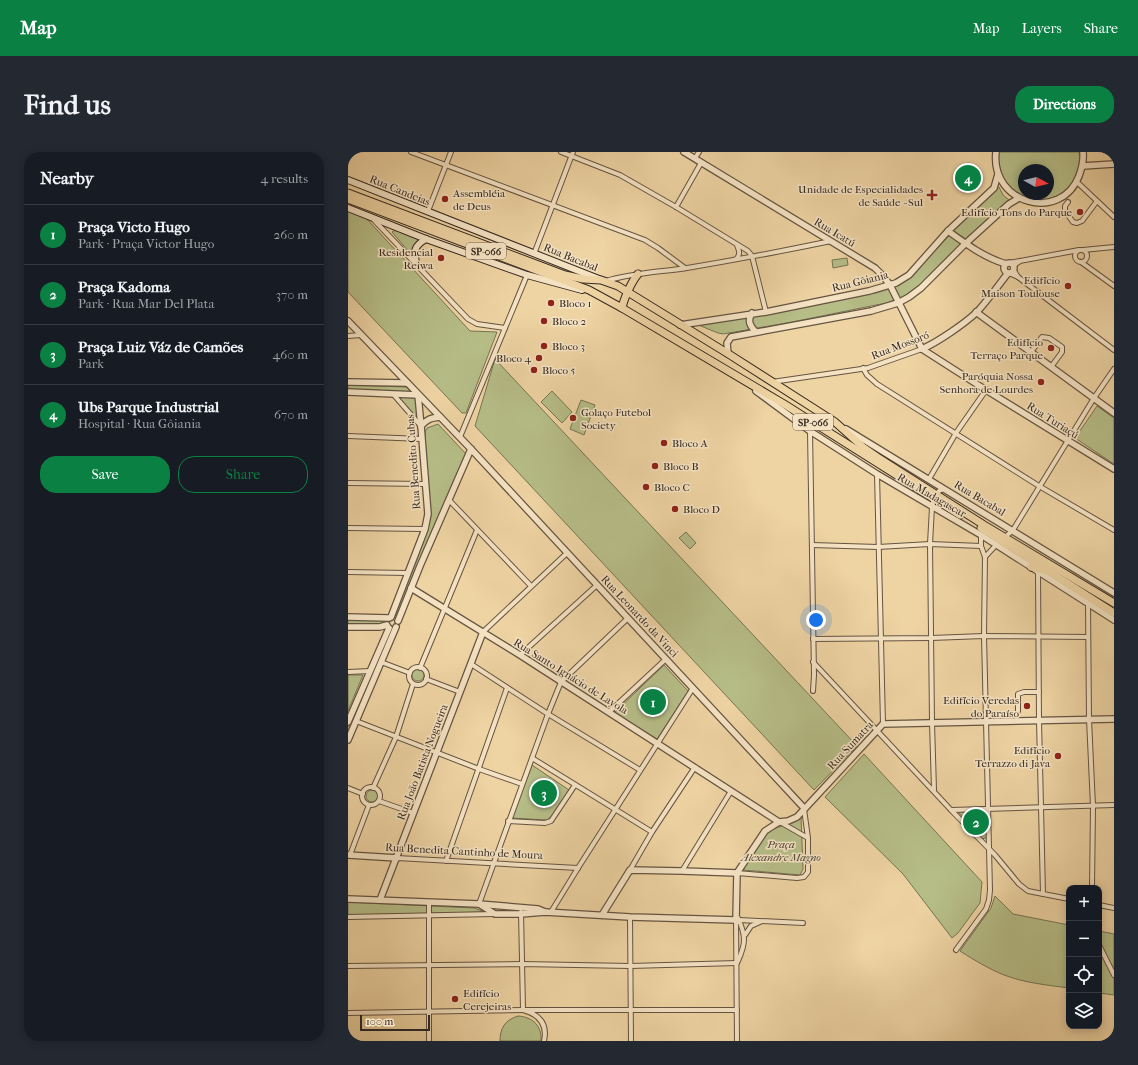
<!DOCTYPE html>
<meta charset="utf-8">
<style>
body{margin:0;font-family:"IM FELL French Canon",serif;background:#242831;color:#f1f3f6}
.controls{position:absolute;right:12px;bottom:12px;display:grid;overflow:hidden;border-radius:8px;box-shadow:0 2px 10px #0003}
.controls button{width:36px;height:36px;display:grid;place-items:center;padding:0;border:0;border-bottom:1px solid #363941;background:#171b24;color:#f1f3f6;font:20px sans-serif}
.compass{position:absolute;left:670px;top:12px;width:36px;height:36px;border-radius:50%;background:#171b24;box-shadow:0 2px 10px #0003;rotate:98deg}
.scale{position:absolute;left:12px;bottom:10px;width:70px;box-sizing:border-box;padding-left:4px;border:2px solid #372a20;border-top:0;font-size:11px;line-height:14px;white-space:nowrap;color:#372a20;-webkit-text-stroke:3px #f4e2c3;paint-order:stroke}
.you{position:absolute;left:468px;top:468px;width:14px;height:14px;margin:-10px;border:3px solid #fff;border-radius:50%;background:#1a73e8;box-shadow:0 0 0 6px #1a73e833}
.badge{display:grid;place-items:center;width:26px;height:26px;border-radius:50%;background:#0b8043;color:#fff;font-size:13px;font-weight:700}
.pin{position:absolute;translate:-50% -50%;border:2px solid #fff;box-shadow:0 1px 4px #0006}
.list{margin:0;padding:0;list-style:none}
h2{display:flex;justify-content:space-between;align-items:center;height:52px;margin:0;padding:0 16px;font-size:17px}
h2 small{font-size:13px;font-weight:400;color:#9ea1a6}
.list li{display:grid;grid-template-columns:26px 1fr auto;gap:12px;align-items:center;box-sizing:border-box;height:60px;padding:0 16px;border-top:1px solid #363941}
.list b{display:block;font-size:15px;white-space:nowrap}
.list p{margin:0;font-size:13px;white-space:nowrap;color:#9ea1a6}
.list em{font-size:13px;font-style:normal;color:#9ea1a6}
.actions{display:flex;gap:8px;padding:12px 16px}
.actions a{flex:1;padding:9px 0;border:1px solid #0b8043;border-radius:16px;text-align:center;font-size:14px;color:#0b8043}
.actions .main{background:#0b8043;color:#fff}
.icon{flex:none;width:22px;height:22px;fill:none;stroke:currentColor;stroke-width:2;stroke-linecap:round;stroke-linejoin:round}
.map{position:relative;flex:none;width:766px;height:889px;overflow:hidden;border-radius:16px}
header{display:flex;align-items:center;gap:24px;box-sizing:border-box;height:56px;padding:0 20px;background:#0b8043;color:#fff}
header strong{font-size:19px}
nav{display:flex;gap:22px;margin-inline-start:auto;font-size:14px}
.intro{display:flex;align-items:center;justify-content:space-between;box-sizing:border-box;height:96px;padding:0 24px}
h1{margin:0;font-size:28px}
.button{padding:10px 18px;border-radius:16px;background:#0b8043;color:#fff;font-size:14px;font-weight:700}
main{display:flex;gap:24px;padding:0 24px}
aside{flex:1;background:#171b24;border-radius:16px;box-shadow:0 2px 10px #0003}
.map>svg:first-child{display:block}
</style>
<header>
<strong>Map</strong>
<nav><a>Map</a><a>Layers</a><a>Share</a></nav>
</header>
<div class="intro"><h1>Find us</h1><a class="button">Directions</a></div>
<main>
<aside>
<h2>Nearby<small>4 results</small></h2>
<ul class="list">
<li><span class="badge">1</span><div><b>Praça Victo Hugo</b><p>Park · Praça Victor Hugo</p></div><em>260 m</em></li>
<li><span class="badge">2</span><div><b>Praça Kadoma</b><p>Park · Rua Mar Del Plata</p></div><em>370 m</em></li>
<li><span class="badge">3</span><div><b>Praça Luiz Váz de Camões</b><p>Park</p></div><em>460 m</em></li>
<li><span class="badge">4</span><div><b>Ubs Parque Industrial</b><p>Hospital · Rua Gôiania</p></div><em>670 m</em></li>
</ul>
<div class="actions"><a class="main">Save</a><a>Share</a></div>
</aside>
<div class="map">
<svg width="766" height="889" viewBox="0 0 766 889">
<rect width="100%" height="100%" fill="#eed3a3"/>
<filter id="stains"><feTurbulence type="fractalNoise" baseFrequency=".005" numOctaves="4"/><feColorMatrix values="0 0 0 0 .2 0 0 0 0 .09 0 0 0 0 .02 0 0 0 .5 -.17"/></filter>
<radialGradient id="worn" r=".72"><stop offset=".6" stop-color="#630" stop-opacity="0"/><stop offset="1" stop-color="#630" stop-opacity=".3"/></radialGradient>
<!-- green -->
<g fill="#b6bd87" stroke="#767454" fill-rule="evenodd">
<path d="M651,0H731C738,35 699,60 669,43C666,41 663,36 661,34C652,24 649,13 651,0ZM676,18H700V42H676Z"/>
<path d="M651,35L655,43L661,48L572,134L560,143L538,151L444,170L375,182L370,181L348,172L528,141L544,136L563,125L605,79Z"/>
<path d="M0,59L17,65L122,179L149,180L118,261H114L0,140Z"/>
<path d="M48,78L72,88L62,101L44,80Z"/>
<path d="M499,106L500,113L485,116L484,108Z"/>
<path d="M147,207L509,594L466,638L127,274Z"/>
<path d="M0,233L58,235L64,241L0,238Z"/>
<path d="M204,239L224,260L214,271L193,250Z"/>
<path d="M51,245L67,246L71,270Z"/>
<path d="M233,248L247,253L236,283L222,277Z"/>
<path d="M749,254L766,266V312L727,286Z"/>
<path d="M90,272L119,303L49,464L45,462L81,363L77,280L79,276Z"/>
<path d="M338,380L348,391L342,397L331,386Z"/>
<path d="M0,468H34L33,472L28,473H0Z"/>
<path d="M40,482H42L0,581V572Z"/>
<path d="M316,513L340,539L309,587L266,561Z"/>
<circle cx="70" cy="523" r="6"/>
<path d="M0,523H15L0,559Z"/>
<path d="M516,602L634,730L632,751L610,781L604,786L555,722L477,645Z"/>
<path d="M184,613L221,638L205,663L199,668L164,666Z"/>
<circle cx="24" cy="644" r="6"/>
<path d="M638,659L639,683L638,686L633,687L611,661L612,660Z"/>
<path d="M453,664L455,717L452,723L395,718C400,709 412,686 419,680C431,672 443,676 453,664Z"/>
<path d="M647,744L665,762L721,773V836C699,833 677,831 656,823C641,817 626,808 612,799L643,756Z"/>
<path d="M0,750L126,756L137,760L0,763Z"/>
<path d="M751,779L766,782V843L751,841Z"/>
<path d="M170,864C185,865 194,874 193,889H152C152,876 157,868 170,864Z"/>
</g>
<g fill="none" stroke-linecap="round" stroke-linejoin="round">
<!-- minor casing -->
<g stroke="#655441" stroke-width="6">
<g id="minor">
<path d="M63,0L297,88L310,96L337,116"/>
<path d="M213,0L272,23L328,55L400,99L404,104L418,160"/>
<path d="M347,6L351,0"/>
<path d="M729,30L766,65"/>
<path d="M720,50L717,54V59L725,70L729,71L734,69L749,49"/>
<path d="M328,55L353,11"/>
<path d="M80,59L103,0"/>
<path d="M26,68L120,167L129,172L157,176"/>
<path d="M735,98L766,95"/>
<circle cx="733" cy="104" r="6"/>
<path d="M186,102L225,0"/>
<path d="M388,107C393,103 391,98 389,93"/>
<path d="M733,110L766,134"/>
<path d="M661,111L731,98"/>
<path d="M665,114L672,109"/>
<path d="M665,117L670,125"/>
<path d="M661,121L670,125L766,198"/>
<path d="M258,129C284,121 312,120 339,116C387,108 435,99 483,89"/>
<path d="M0,184L13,183"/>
<path d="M683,200L694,185L701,186L714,195V200L703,215"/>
<path d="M515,216L519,223L529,232L691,334L766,378"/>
<path d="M424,230L520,216L574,197"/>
<path d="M45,242L72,273"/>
<path d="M462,279L466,523L465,539"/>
<path d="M0,284L74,287"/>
<path d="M112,285L179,123"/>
<path d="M529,322L535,572"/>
<path d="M581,327L608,281L638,238"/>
<path d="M0,331L77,332"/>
<path d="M101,348L183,434"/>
<path d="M0,376L77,377"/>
<path d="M656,386L665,378L746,246L766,217"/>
<path d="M464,393L530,395L582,392L633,394"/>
<path d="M637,405L649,392"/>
<path d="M0,420L60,421"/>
<path d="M690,420L691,568L695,742"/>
<path d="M740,451L741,567L745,654L744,736"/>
<path d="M135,480L219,401"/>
<path d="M465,487L583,486L636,484L740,485"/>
<path d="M172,503L249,433"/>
<path d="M33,510L62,521"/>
<path d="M465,510L603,658L647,703L671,732L680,739L721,747"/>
<path d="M123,512L200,562L292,618"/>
<circle cx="70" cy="524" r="9"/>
<path d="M72,516L129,378"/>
<path d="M0,520L22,519"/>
<path d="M78,527L112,540"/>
<path d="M670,559V542L676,540H691"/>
<path d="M261,560L318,507"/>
<path d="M8,569L131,617L174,632"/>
<path d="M184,606L304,680"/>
<circle cx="23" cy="644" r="9"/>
<path d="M0,636L15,642"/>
<path d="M25,636L48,585L65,532"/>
<path d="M586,638L584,570L582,392L584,355L586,346L591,339L596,337"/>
<path d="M31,649L65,661"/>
<path d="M456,657L460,686"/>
<path d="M603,658L766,653"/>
<path d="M160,669L197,671L203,669L227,633"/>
<path d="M2,703L21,653"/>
<path d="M49,706L230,716"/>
<path d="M98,709L159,536"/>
<path d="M282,718L304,680L347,615"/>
<path d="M334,719L383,639"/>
<path d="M389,721L449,726L456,725L460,720V686L432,670"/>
<path d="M81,751V889"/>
<path d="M131,752L200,562L213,530L280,466"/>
<path d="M751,753L766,756"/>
<path d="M173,760L175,858C190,862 200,871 196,889"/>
<path d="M203,760L230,716L345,536"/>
<path d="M0,765L147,762"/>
<path d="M282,765L283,889"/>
<path d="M390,766C398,784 398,791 390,809"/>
<path d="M388,768L389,889"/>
<path d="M391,768L455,771"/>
<path d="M397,783L403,774L412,770"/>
<path d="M751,793L766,823"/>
<path d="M608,798L638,757L641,748L642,738L636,484L637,405L633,394V383"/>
<path d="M0,814L174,812L282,814L389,811"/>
<path d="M0,861L175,858H389"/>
</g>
</g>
<!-- tertiary casing -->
<g stroke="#655441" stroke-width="8">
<g id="tertiary">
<path d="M336,0L527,116L535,124L542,133L574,197L638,238L766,317"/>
<path d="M648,0C642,52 713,71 731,24C734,16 736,9 735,0"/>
<path d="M735,14L766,12"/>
<path d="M600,79C618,92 637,106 658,112"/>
<circle cx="661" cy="116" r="5"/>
<path d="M628,160L766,261"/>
<path d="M404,161C399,169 402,174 408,180"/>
<path d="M0,169L123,297L456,656"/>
<path d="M332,173L418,160L521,139L548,131L561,123L600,79L646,36L650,22"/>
<path d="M574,197C590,190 616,172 629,160C640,148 650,134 660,121"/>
<path d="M380,202L379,191L383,185L523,159L550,151L561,145L573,136L617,92L661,52L671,46"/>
<path d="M0,230L59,231"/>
<path d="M408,239L462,279L529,322L633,383L766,468"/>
<path d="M0,240L70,243"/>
<path d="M73,274C79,267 83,266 92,265"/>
<path d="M498,277L766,441"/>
<path d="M63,436L172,503L431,670"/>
<path d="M0,465L41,466"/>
<path d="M43,465L77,377L80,362L73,274L70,243"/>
<path d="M50,469L72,414L123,297"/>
<path d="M0,475H32L39,473"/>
<path d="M0,570L41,476"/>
<path d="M0,588L48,475"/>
<path d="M0,703L49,706"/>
<path d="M0,747L131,752L190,757L197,760"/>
<path d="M32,748L135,480"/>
<path d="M131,752L147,762H173L197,760L282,765L388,768L389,721L417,679L431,670L440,669L449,665L535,572L766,567"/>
<path d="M254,763L282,718L334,719L389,721"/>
</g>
</g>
<!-- secondary casing -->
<g stroke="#372a20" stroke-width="8">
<g id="secondary">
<path d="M0,28L251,127"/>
<path d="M0,56L78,87L179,123L234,138"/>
<path d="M68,112C66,98 66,94 78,87"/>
</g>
</g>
<!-- primary casing -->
<g stroke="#372a20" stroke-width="9">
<g id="primary">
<path d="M0,41L217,123L235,127L253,128L270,134L379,201L487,270L516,296L529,305L636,373L766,451"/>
<path d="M0,47L241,138L274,156L436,252L612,363"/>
<path d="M274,156C276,146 284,129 290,122"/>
<path d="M633,376L766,461"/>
<path d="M683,415L700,419"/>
</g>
</g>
<!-- minor -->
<use href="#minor" stroke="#f4e2c3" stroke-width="4"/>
<!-- tertiary -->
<use href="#tertiary" stroke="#f4e2c3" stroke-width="5.5"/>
<!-- secondary -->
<use href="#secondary" stroke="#f4e2c3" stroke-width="6"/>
<!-- primary -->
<use href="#primary" stroke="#eed3a3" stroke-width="7"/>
</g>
<!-- markers -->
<g fill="#8f2418" stroke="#f4e2c3" stroke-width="1.5">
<path d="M582 37h4v4h4v4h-4v4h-4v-4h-4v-4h4z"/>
<circle cx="97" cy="47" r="4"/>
<circle cx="732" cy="60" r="4"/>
<circle cx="93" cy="106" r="4"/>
<circle cx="720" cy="134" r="4"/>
<circle cx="203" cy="151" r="4"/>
<circle cx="196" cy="169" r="4"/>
<circle cx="196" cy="194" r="4"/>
<circle cx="703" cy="196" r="4"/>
<circle cx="191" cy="206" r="4"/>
<circle cx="186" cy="218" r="4"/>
<circle cx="693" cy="230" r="4"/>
<circle cx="225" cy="266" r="4"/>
<circle cx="316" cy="291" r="4"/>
<circle cx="307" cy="314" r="4"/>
<circle cx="298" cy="335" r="4"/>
<circle cx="327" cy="357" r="4"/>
<circle cx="679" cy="554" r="4"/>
<circle cx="710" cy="604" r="4"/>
<circle cx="107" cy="847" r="4"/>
</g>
<g text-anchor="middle" stroke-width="3" stroke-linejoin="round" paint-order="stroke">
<!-- shield labels -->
<g fill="#f4e2c3" stroke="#706151" stroke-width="1">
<rect x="118" y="91" width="40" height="16" rx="3"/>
<rect x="445" y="262" width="40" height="16" rx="3"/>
</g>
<g font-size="10" font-weight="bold" fill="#372a20">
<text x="138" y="103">SP-066</text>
<text x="465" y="274">SP-066</text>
</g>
<!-- poi labels -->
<g font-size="11" fill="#372a20" stroke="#f4e2c3" text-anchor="start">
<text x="575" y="41" text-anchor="end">Unidade de Especialidades<tspan x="575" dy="13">de Saúde - Sul</tspan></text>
<text x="105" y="45">Assembléia<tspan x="105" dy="13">de Deus</tspan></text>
<text x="724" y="64" text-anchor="end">Edifício Tons do Parque</text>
<text x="85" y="104" text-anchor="end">Residencial<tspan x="85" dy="13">Reiwa</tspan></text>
<text x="712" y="132" text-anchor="end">Edifício<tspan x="712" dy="13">Maison Toulouse</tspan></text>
<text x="211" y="155">Bloco 1</text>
<text x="204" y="173">Bloco 2</text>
<text x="695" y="194" text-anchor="end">Edifício<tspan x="695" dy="13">Terraço Parque</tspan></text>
<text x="204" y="198">Bloco 3</text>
<text x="183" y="210" text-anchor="end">Bloco 4</text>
<text x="194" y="222">Bloco 5</text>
<text x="685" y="228" text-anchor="end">Paróquia Nossa<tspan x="685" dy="13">Senhora de Lourdes</tspan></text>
<text x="233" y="264">Golaço Futebol<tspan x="233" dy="13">Society</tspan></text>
<text x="324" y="295">Bloco A</text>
<text x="315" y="318">Bloco B</text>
<text x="306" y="339">Bloco C</text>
<text x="335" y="361">Bloco D</text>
<text x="671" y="552" text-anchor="end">Edifício Veredas<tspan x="671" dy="13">do Paraíso</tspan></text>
<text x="702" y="602" text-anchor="end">Edifício<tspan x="702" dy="13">Terrazzo di Java</tspan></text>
<text x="115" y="845">Edifício<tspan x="115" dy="13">Cerejeiras</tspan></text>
</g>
<!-- street labels -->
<g font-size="11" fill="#372a20" stroke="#f4e2c3">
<text transform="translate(52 38) rotate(22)" y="4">Rua Candeias</text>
<text transform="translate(487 80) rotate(31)" y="4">Rua Icatú</text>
<text transform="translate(223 105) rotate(22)" y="4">Rua Bacabal</text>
<text transform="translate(512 129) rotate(-14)" y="4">Rua Gôiania</text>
<text transform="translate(552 193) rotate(-21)" y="4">Rua Mossoró</text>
<text transform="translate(705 268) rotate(32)" y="4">Rua Turiaçú</text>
<text transform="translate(65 310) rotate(-94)" y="4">Rua Benedito Cubas</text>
<text transform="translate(584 343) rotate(30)" y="4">Rua Madagascar</text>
<text transform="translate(632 346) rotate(31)" y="4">Rua Bacabal</text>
<text transform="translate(292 464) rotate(47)" y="4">Rua Leonardo da Vinci</text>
<text transform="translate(223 524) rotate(32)" y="4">Rua Santo Ignácio de Layola</text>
<text transform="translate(502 593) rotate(-47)" y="4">Rua Sumatra</text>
<text transform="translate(74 610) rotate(-69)" y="4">Rua João Batista Nogueira</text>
<text transform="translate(116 699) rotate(3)" y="4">Rua Benedita Cantinho de Moura</text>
</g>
<!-- park labels -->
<g font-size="11" font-style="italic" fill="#504735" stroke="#f4e2c3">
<text x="433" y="696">Praça<tspan x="433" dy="13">Alexandre Magno</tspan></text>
</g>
</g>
<rect width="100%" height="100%" filter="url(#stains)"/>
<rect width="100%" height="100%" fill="url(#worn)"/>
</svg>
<div class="controls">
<button>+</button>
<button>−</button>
<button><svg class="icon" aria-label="locate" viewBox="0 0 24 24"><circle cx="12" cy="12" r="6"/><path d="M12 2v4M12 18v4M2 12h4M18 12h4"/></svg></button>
<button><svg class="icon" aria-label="layers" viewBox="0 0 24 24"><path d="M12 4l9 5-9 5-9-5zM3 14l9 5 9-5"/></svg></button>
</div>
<svg class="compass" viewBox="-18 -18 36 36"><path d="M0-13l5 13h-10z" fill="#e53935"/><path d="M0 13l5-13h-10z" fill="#9ea1a6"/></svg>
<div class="scale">100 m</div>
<div class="you"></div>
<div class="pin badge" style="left:305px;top:550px">1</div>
<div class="pin badge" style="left:628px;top:670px">2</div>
<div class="pin badge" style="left:196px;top:641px">3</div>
<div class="pin badge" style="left:620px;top:26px">4</div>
</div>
</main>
